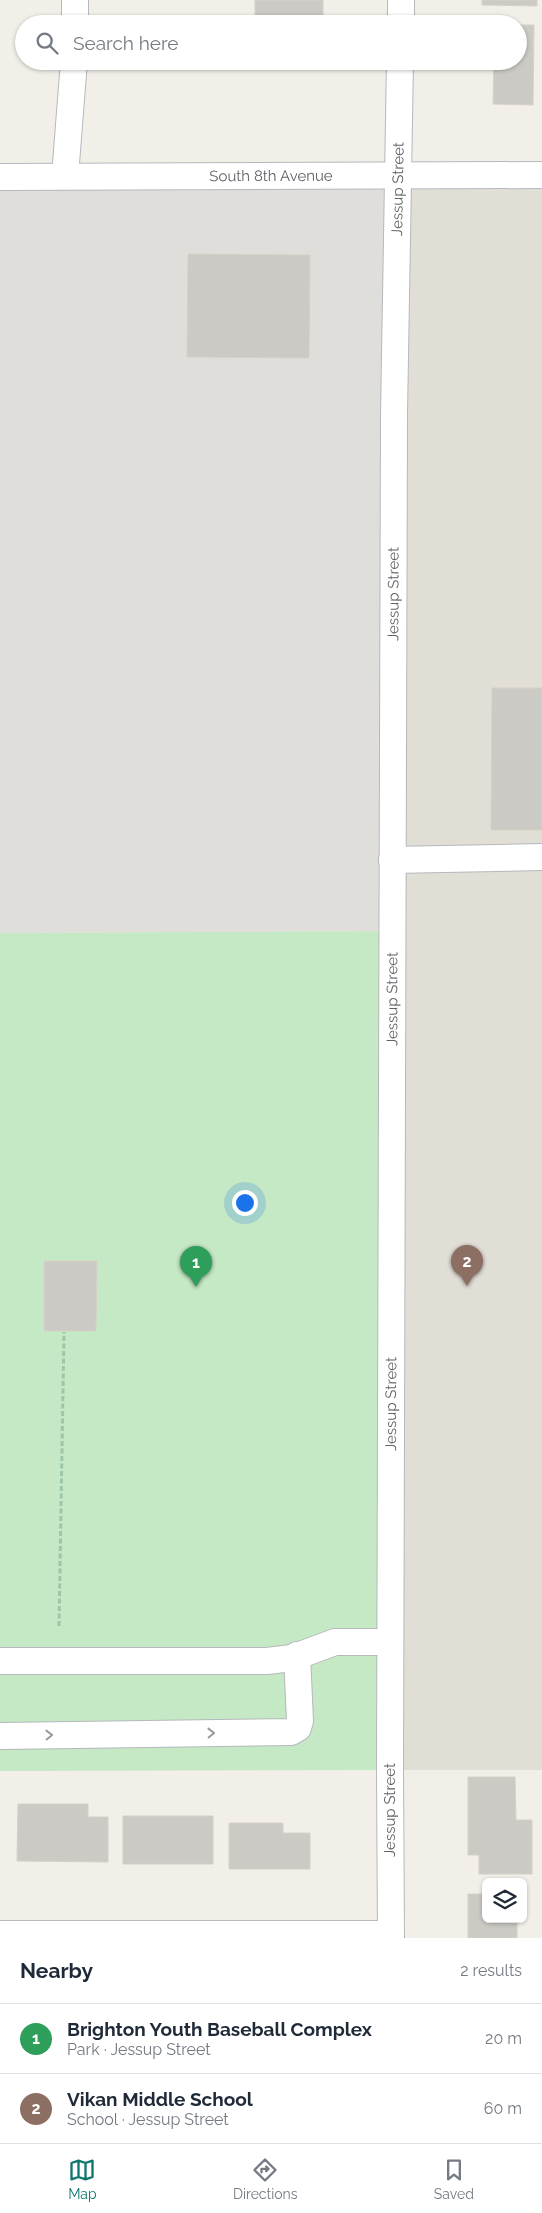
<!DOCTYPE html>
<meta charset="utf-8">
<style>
body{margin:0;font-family:Raleway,sans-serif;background:#f6f6f7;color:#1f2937}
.controls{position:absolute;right:15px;bottom:15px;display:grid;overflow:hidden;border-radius:8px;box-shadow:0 1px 4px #0004}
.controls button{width:45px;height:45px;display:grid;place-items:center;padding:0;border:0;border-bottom:1px solid #e0e1e3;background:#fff;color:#1f2937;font:25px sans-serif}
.you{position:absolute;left:244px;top:1202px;width:18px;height:18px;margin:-12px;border:4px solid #fff;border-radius:50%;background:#1a73e8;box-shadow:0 0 0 8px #1a73e833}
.badge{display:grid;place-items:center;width:32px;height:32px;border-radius:50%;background:#0f766e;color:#fff;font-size:16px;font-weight:700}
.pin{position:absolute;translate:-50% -41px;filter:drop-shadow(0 1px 2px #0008)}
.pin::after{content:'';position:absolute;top:26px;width:18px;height:15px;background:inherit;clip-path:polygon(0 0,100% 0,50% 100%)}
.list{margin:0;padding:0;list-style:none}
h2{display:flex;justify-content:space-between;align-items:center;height:65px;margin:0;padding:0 20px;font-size:21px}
h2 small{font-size:16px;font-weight:400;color:#747a83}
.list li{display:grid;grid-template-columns:32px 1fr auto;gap:15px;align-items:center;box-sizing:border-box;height:70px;padding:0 20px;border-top:1px solid #e0e1e3}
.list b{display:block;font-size:19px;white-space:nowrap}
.list p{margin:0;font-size:16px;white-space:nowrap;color:#747a83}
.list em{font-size:16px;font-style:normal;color:#747a83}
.icon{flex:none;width:28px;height:28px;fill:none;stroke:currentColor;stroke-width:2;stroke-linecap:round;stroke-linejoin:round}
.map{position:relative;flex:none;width:542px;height:1938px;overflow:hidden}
.search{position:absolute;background:#fff;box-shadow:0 1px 4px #0004;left:15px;right:15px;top:15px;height:55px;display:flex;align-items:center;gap:12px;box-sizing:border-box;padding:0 18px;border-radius:28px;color:#747a83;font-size:19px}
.sheet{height:205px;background:#fff}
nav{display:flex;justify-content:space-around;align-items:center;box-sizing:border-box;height:70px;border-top:1px solid #e0e1e3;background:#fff;font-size:14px;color:#747a83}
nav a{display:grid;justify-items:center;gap:2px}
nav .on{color:#0f766e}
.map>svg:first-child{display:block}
</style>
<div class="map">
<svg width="542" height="1938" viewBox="0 0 542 1938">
<rect width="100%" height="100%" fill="#f1efe8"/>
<!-- industrial -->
<path fill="#e0deda" d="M399,174L392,931L0,933V177Z"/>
<!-- education -->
<path fill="#e1ded6" d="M399,174L542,175V1770H390Z"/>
<!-- green -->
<path fill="#c5e8c5" d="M392,931L390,1770L0,1771V933Z"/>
<!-- building -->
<g fill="#cccac5" stroke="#d6d1c6">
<rect x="255" y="0" width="68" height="24"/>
<path d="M482,0H537V6L482,5Z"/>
<path d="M518,25H534L533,105L493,104L494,61H518Z"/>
<path d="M255,61H323L322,66L255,65Z"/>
<path d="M188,254L310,255L309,358L187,357Z"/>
<path d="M492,688H542V830H491Z"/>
<path d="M44,1261H97L96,1331H44Z"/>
<path d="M468,1777H515L516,1820H532V1874H479V1855H468Z"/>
<path d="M18,1804H88V1817H108V1862L17,1861Z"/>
<rect x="123" y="1816" width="90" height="48"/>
<path d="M229,1823H283V1833H310V1869H229Z"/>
<path d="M468,1894H486V1919H517V1938H468Z"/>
</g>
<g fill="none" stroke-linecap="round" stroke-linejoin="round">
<!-- minor casing -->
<g stroke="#b5b8bc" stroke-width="28">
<g id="minor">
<path d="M75,24V0"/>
<path d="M401,24V0"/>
<path d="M65,176L74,61"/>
<path id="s1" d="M0,177L542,175"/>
<path d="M392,860L542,857"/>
<path d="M0,1661H267L292,1658L335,1642H390"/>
<path d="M0,1736L291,1732L298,1728L300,1721L297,1655"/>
<path d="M0,1934H391"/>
<path id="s2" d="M391,1938L390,1770L394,415L400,61"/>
</g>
</g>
<!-- path -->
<path stroke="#9cc7a9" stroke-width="3" stroke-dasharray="5 2.5" stroke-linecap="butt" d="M59,1626L64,1332"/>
<!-- minor -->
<use href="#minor" stroke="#fff" stroke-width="26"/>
</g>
<!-- one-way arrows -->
<defs><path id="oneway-chevron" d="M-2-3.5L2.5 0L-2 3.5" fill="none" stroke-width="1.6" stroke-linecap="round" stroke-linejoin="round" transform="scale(1.25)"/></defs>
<g stroke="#979a9d">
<use href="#oneway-chevron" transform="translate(211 1733) rotate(-1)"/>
<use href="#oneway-chevron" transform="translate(49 1735) rotate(-1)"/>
</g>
<g text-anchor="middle" stroke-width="5" stroke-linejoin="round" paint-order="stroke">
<!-- street labels -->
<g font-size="15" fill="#5f6368" stroke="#fff">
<text dy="5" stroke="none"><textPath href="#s1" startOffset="271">South 8th Avenue</textPath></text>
<text dy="5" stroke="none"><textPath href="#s2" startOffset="1749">Jessup Street</textPath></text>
<text dy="5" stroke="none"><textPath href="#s2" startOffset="1344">Jessup Street</textPath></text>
<text dy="5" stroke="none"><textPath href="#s2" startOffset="939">Jessup Street</textPath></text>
<text dy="5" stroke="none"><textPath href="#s2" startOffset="534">Jessup Street</textPath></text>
<text transform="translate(390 1810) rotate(-90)" y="5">Jessup Street</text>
</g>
</g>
</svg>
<div class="controls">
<button><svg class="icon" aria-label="layers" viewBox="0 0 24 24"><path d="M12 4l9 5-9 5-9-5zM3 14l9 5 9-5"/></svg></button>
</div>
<div class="you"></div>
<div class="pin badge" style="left:196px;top:1287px;background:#2e9e5b">1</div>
<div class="pin badge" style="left:467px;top:1286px;background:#8d6e63">2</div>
<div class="search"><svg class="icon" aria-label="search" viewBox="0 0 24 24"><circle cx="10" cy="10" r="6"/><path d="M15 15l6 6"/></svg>Search here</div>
</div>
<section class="sheet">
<h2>Nearby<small>2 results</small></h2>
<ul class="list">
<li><span class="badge" style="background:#2e9e5b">1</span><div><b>Brighton Youth Baseball Complex</b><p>Park · Jessup Street</p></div><em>20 m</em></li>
<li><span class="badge" style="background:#8d6e63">2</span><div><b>Vikan Middle School</b><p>School · Jessup Street</p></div><em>60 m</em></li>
</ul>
</section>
<nav>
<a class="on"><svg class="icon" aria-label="map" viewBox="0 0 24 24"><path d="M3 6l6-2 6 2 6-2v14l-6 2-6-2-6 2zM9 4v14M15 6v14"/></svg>Map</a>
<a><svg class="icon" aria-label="directions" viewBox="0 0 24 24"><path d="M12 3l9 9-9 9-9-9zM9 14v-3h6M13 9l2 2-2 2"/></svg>Directions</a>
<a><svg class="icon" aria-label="saved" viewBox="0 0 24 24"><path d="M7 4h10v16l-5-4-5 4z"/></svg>Saved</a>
</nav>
